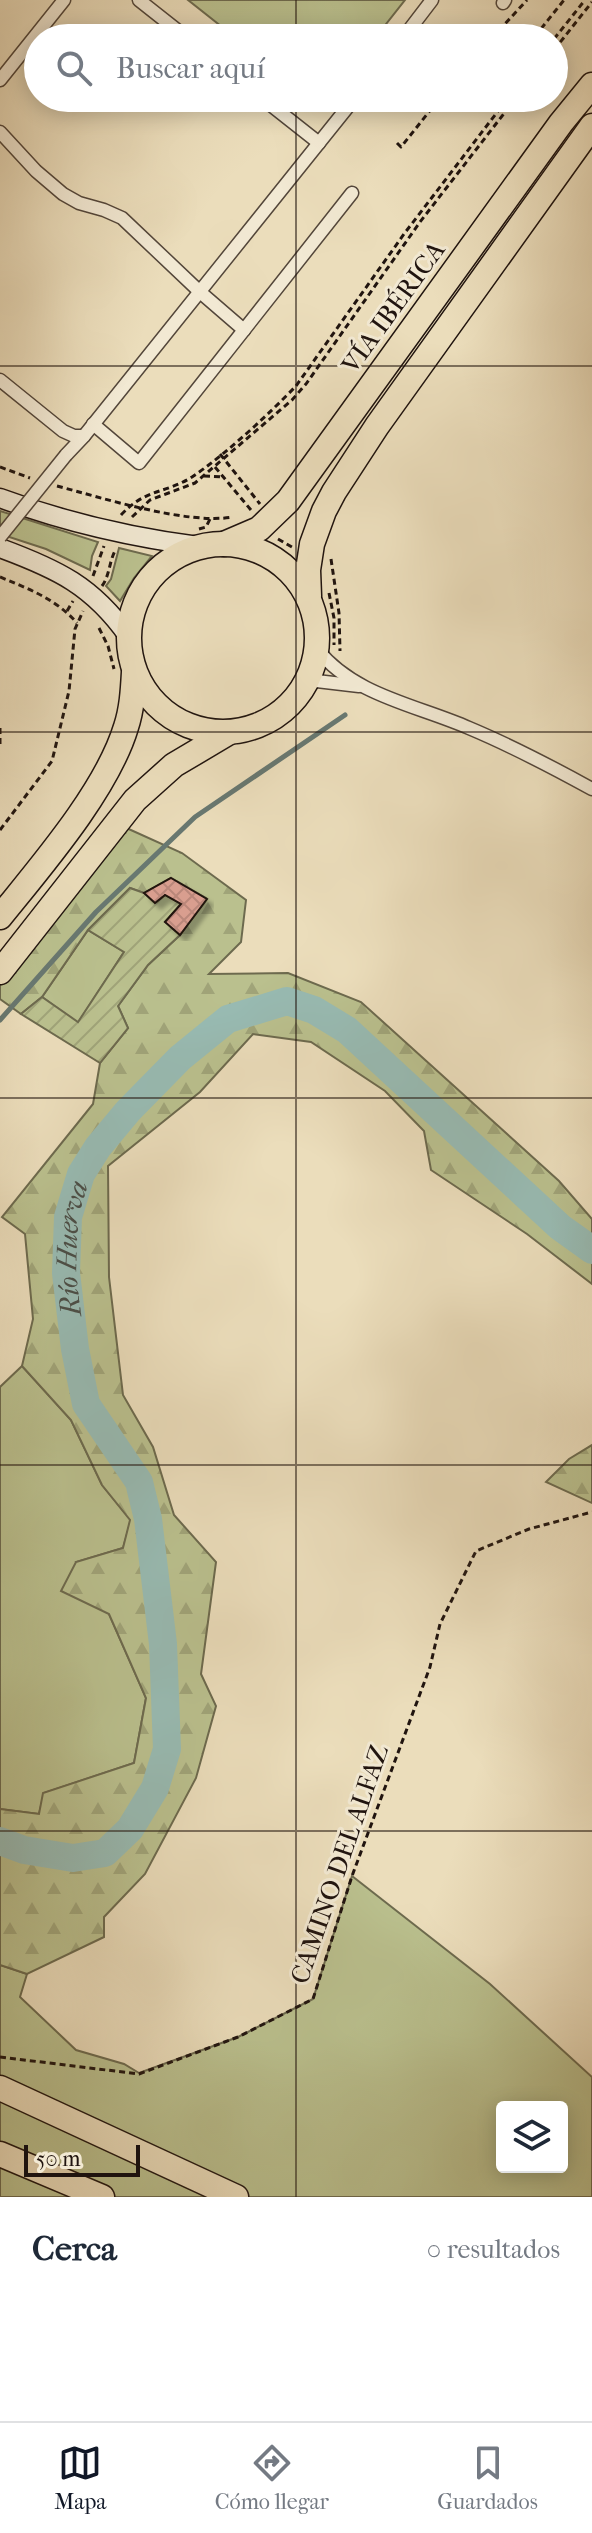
<!DOCTYPE html>
<html lang="es">
<meta charset="utf-8">
<style>
body{margin:0;font-family:"IM FELL French Canon",serif;background:#f6f6f7;color:#1f2937}
.controls{position:absolute;right:24px;bottom:24px;display:grid;overflow:hidden;border-radius:8px;box-shadow:0 4px 20px #0003}
.controls button{width:72px;height:72px;display:grid;place-items:center;padding:0;border:0;border-bottom:2px solid #e0e1e3;background:#fff;color:#1f2937;font:40px sans-serif}
.scale{position:absolute;left:24px;bottom:20px;width:116px;box-sizing:border-box;padding-left:8px;border:4px solid #20140f;border-top:0;font-size:22px;line-height:28px;white-space:nowrap;color:#20140f;-webkit-text-stroke:6px #f2e9d3;paint-order:stroke}
.list{margin:0;padding:0;list-style:none}
h2{display:flex;justify-content:space-between;align-items:center;height:104px;margin:0;padding:0 32px;font-size:34px}
h2 small{font-size:26px;font-weight:400;color:#747a83}
.icon{flex:none;width:44px;height:44px;fill:none;stroke:currentColor;stroke-width:2;stroke-linecap:round;stroke-linejoin:round}
.map{position:relative;flex:none;width:592px;height:2197px;overflow:hidden}
.search{position:absolute;background:#fff;box-shadow:0 4px 20px #0003;left:24px;right:24px;top:24px;height:88px;display:flex;align-items:center;gap:20px;box-sizing:border-box;padding:0 28px;border-radius:44px;color:#747a83;font-size:30px}
.sheet{height:224px;background:#fff}
nav{display:flex;justify-content:space-around;align-items:center;box-sizing:border-box;height:112px;border-top:2px solid #e0e1e3;background:#fff;font-size:22px;color:#747a83}
nav a{display:grid;justify-items:center;gap:4px}
nav .on{color:#111827}
.map>svg:first-child{display:block}
</style>
<div class="map">
<svg width="592" height="2197" viewBox="0 0 592 2197">
<defs>
<pattern id="forest-firs" width="22" height="20" patternUnits="userSpaceOnUse" patternTransform="scale(2)"><rect width="22" height="20" fill="#bac08e"/><path d="M5 1l3.5 6h-7zM16 11l3.5 6h-7z" fill="#a0a479"/></pattern>
<pattern id="garden-furrows" width="10" height="10" patternUnits="userSpaceOnUse" patternTransform="scale(2)"><rect width="10" height="10" fill="#bac08e"/><path d="M-1 1l2-2M0 10L10 0M9 11l2-2" fill="none" stroke="#a0a479"/></pattern>
<pattern id="building-cross-hatch" width="8" height="8" patternUnits="userSpaceOnUse" patternTransform="scale(2)"><rect width="8" height="8" fill="#d99e8f"/><path d="M0 0l8 8M0 8l8-8" fill="none" stroke="#ba877a"/></pattern>
<filter id="shadow"><feDropShadow dx="6" dy="6" stdDeviation="2" flood-color="#0004"/></filter>
</defs>
<rect width="100%" height="100%" fill="#ebddbb"/>
<filter id="stains"><feTurbulence type="fractalNoise" baseFrequency=".0025" numOctaves="4"/><feColorMatrix values="0 0 0 0 .2 0 0 0 0 .09 0 0 0 0 .02 0 0 0 .5 -.17"/></filter>
<radialGradient id="worn" r=".72"><stop offset=".6" stop-color="#630" stop-opacity="0"/><stop offset="1" stop-color="#630" stop-opacity=".3"/></radialGradient>
<!-- grass -->
<g fill="#bac08e" stroke="#6d6a4e" stroke-width="2" fill-rule="evenodd">
<path d="M188,0H405L375,38H236Z"/>
<path d="M0,511L98,542L92,556L90,570L46,549L0,534Z"/>
<path d="M119,548L152,556L134,578L120,601L106,586L111,579Z"/>
<path d="M88,930L124,952L78,1023L42,997Z"/>
<path d="M22,1366L71,1420L102,1485L131,1520L123,1548L76,1562L109,1614L146,1698L134,1763L44,1793L39,1814L0,1809V1387Z"/>
<path d="M352,1876L490,1984L592,2077V2197H0V1965L27,1974L20,1997L76,2050L124,2064L139,2073L238,2037L313,1999ZM502,2107H562V2167H502Z"/>
</g>
<!-- forest -->
<g fill="url(#forest-firs)" stroke="#6d6a4e" stroke-width="2">
<path d="M122,826L182,853L246,900L241,942L209,974L288,973L361,1002L559,1181L592,1219V1284L527,1234L431,1170L424,1131L385,1091L311,1042L253,1034L200,1092L108,1166L109,1277L123,1395L153,1447L174,1515L216,1562L201,1674L216,1706L196,1778L145,1874L104,1917V1937L27,1974L0,1965V1809L39,1814L43,1793L134,1763L146,1698L109,1614L61,1591L76,1562L123,1548L130,1520L102,1485L71,1420L22,1366L33,1319L25,1234L2,1217L93,1104L100,1063L128,1028L118,1006L148,965L180,935L206,898L171,878L144,893L130,888L88,930L42,997L21,1014L0,999V982Z"/>
<path d="M592,1445V1503L546,1482L569,1459Z"/>
</g>
<!-- garden -->
<path fill="url(#garden-furrows)" stroke="#6d6a4e" stroke-width="2" d="M130,888L144,893L155,903L165,895L181,904L165,922L180,935L148,965L118,1006L128,1028L100,1063L21,1014L42,997L78,1022L124,952L88,930Z"/>
<g fill="none" stroke-linecap="round" stroke-linejoin="round">
<!-- stream -->
<path stroke="#687871" stroke-width="5" d="M0,1020L96,912L195,817L345,715"/>
<!-- river -->
<path stroke="#98bbb3" stroke-width="28" id="s1" d="M0,1841L24,1850L73,1858L105,1853L130,1829L155,1788L167,1749L163,1644L148,1519L139,1482L86,1404L75,1349L66,1273L68,1217L81,1174L98,1147L128,1111L180,1058L228,1019L287,1001L314,1010L347,1030L560,1227L592,1250"/>
</g>
<!-- building -->
<path fill="url(#building-cross-hatch)" stroke="#20140f" stroke-width="2" filter="url(#shadow)" d="M171,878L207,899L180,935L165,922L181,904L165,895L155,903L144,893Z"/>
<g fill="none" stroke-linecap="round" stroke-linejoin="round">
<!-- street casing -->
<g stroke="#53463a" stroke-width="15">
<g id="street">
<path d="M139,0L187,38"/>
<path d="M503,3L505,0"/>
<path d="M403,38L432,0"/>
<path d="M0,80L64,0"/>
<path d="M262,98L319,143"/>
<path d="M0,132L36,171L63,194L79,203L104,210L122,218L200,292L244,330"/>
<path d="M0,380L63,431L74,436H84"/>
<path d="M93,424L139,463L352,193"/>
<path d="M66,455L84,436L355,98"/>
<path d="M317,649C354,696 417,705 469,728C512,746 552,767 592,789"/>
<path d="M308,680L359,686"/>
</g>
</g>
<!-- secondary casing -->
<g stroke="#20140f" stroke-width="21">
<g id="secondary">
<path d="M0,498C67,523 134,538 205,547"/>
<path d="M0,548C57,569 93,586 128,636"/>
</g>
</g>
<!-- highway casing -->
<g stroke="#20140f" stroke-width="27">
<g id="highway">
<circle cx="223" cy="638" r="94"/>
<path d="M224,544L259,529L288,501L561,123L592,85"/>
<path d="M309,596L308,570L312,544L324,511L334,492L377,426L592,126"/>
<path d="M0,917C42,865 107,790 126,727C132,709 133,690 134,672"/>
<path d="M0,972L135,800L174,765L228,733"/>
<path d="M0,2088L236,2197"/>
<path d="M0,2154L102,2197"/>
</g>
</g>
<!-- path -->
<g stroke="#20140f" stroke-width="3" stroke-dasharray="6 4" stroke-linecap="butt">
<path d="M492,38L527,0"/>
<path d="M538,38L540,30L564,0"/>
<path d="M554,39L585,0"/>
<path d="M554,50L592,2"/>
<path d="M397,143L401,147L440,98"/>
<path d="M220,454L260,504"/>
<path d="M0,467L30,478"/>
<path d="M215,467L251,510"/>
<path d="M204,476L224,477"/>
<path d="M57,486C103,498 187,525 233,517"/>
<path d="M121,515C146,488 165,494 192,477C226,454 268,415 296,386L404,234L508,98"/>
<path d="M132,517L150,500L195,483L292,400L306,384L420,222L516,98"/>
<path d="M199,529L206,527L210,519"/>
<path d="M278,539L292,547"/>
<path d="M331,559L339,613L340,651"/>
<path d="M93,576L104,546"/>
<path d="M0,577C29,589 56,599 77,623"/>
<path d="M102,586C110,575 109,561 116,549"/>
<path d="M329,593L334,618V645"/>
<path d="M67,611L73,601"/>
<path d="M99,628L108,646L114,669"/>
<path d="M0,728V744"/>
<path d="M0,830L52,761L69,691L75,629L83,611"/>
<path d="M0,2057L139,2074L238,2037L313,1999L352,1876L430,1667L440,1624L476,1551L529,1529L592,1512"/>
</g>
<!-- street -->
<use href="#street" stroke="#f2e9d3" stroke-width="12"/>
<!-- secondary -->
<use href="#secondary" stroke="#f2e9d3" stroke-width="18"/>
<!-- highway -->
<use href="#highway" stroke="#ebddbb" stroke-width="24"/>
<!-- street-bridge casing -->
<g stroke="#53463a" stroke-width="15" stroke-linecap="butt">
<path id="street-bridge" d="M0,537L66,455"/>
</g>
<!-- street-bridge -->
<use href="#street-bridge" stroke="#f2e9d3" stroke-width="12"/>
</g>
<!-- grid -->
<path fill="none" stroke="#20140f" stroke-width="2" stroke-opacity="0.55" d="M296,0V38M296,98V2197M0,366H592M0,732H592M0,1098H592M0,1465H592M0,1831H592"/>
<g text-anchor="middle" stroke-width="6" stroke-linejoin="round" paint-order="stroke">
<!-- street labels -->
<g font-size="26" fill="#20140f" stroke="#f2e9d3">
<text transform="translate(393 307) rotate(-54)" y="9">VÍA IBÉRICA</text>
<text transform="translate(339 1864) rotate(-71)" y="9">CAMINO DEL ALFAZ</text>
</g>
<!-- water labels -->
<g font-size="28" font-style="italic" fill="#4a4e48" stroke="#f2e9d3">
<text dy="10" stroke="none"><textPath href="#s1" startOffset="752">Río Huerva</textPath></text>
</g>
</g>
<rect width="100%" height="100%" filter="url(#stains)"/>
<rect width="100%" height="100%" fill="url(#worn)"/>
</svg>
<div class="controls">
<button><svg class="icon" aria-label="layers" viewBox="0 0 24 24"><path d="M12 4l9 5-9 5-9-5zM3 14l9 5 9-5"/></svg></button>
</div>
<div class="scale">50 m</div>
<div class="search"><svg class="icon" aria-label="search" viewBox="0 0 24 24"><circle cx="10" cy="10" r="6"/><path d="M15 15l6 6"/></svg>Buscar aquí</div>
</div>
<section class="sheet">
<h2>Cerca<small>0 resultados</small></h2>
<ul class="list">
</ul>
</section>
<nav>
<a class="on"><svg class="icon" aria-label="map" viewBox="0 0 24 24"><path d="M3 6l6-2 6 2 6-2v14l-6 2-6-2-6 2zM9 4v14M15 6v14"/></svg>Mapa</a>
<a><svg class="icon" aria-label="directions" viewBox="0 0 24 24"><path d="M12 3l9 9-9 9-9-9zM9 14v-3h6M13 9l2 2-2 2"/></svg>Cómo llegar</a>
<a><svg class="icon" aria-label="saved" viewBox="0 0 24 24"><path d="M7 4h10v16l-5-4-5 4z"/></svg>Guardados</a>
</nav>
